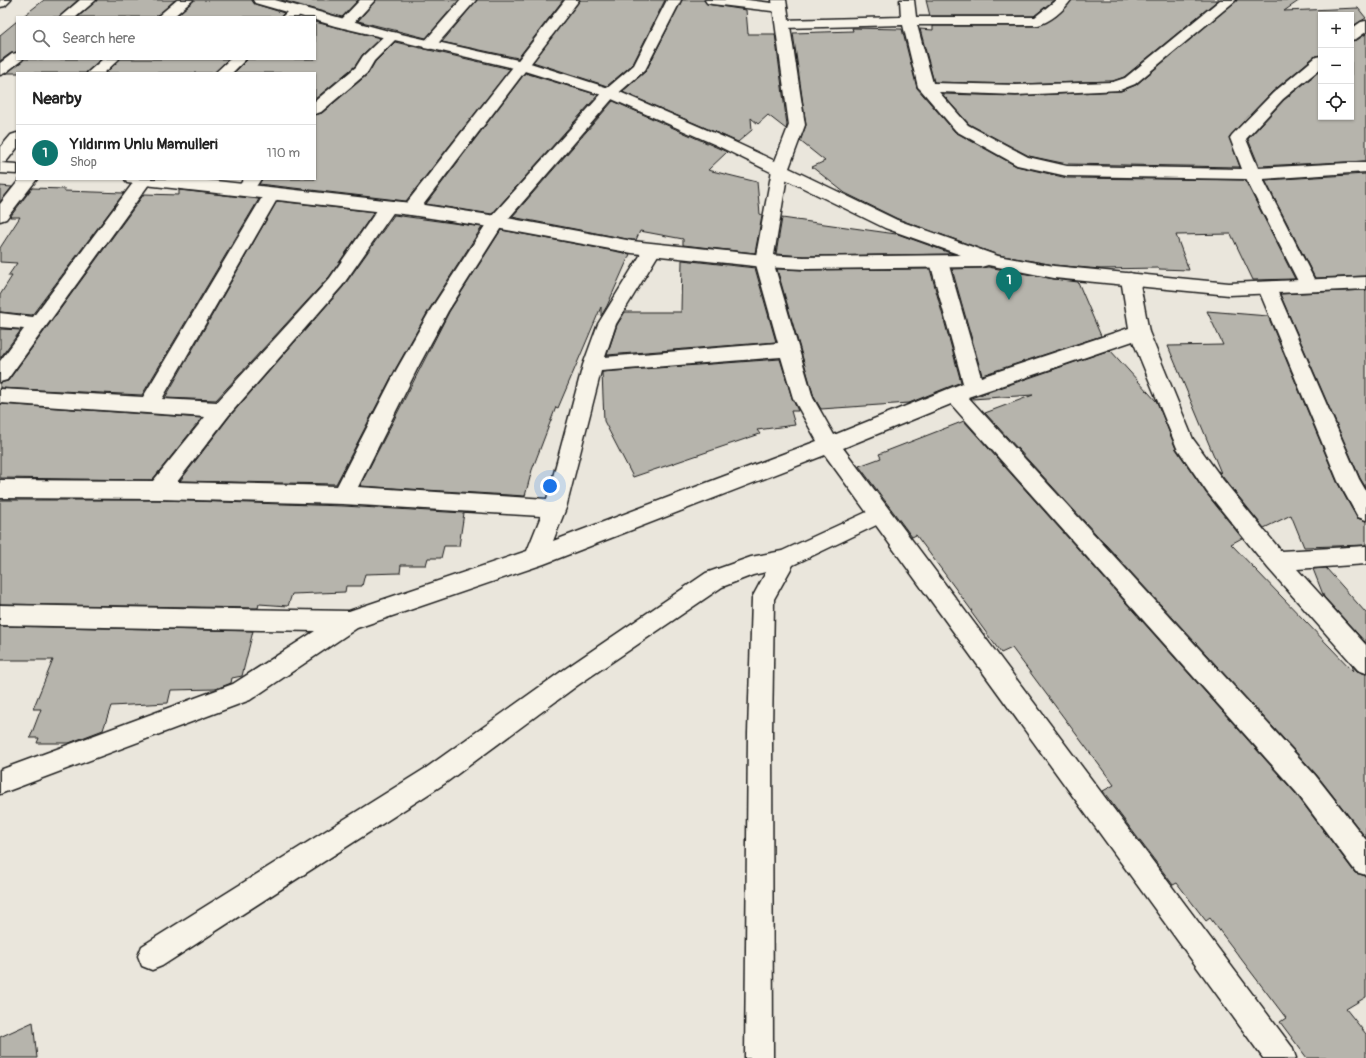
<!DOCTYPE html>
<meta charset="utf-8">
<style>
body{margin:0;font-family:Pangolin,sans-serif;background:#f2f2f2;color:#222}
.controls{position:absolute;right:12px;top:12px;display:grid;overflow:hidden;border-radius:0px;box-shadow:0 1px 3px #0004}
.controls button{width:36px;height:36px;display:grid;place-items:center;padding:0;border:0;border-bottom:1px solid #e0e0e0;background:#fff;color:#222;font:20px sans-serif}
.you{position:absolute;left:550px;top:486px;width:14px;height:14px;margin:-10px;border:3px solid #fff;border-radius:50%;background:#1a73e8;box-shadow:0 0 0 6px #1a73e833}
.badge{display:grid;place-items:center;width:26px;height:26px;border-radius:50%;background:#0f766e;color:#fff;font-size:13px;font-weight:700}
.pin{position:absolute;translate:-50% -33px;filter:drop-shadow(0 1px 2px #0008)}
.pin::after{content:'';position:absolute;top:21px;width:14px;height:12px;background:inherit;clip-path:polygon(0 0,100% 0,50% 100%)}
.list{margin:0;padding:0;list-style:none}
h2{display:flex;justify-content:space-between;align-items:center;height:52px;margin:0;padding:0 16px;font-size:17px}
h2 small{font-size:13px;font-weight:400;color:#767676}
.list li{display:grid;grid-template-columns:26px 1fr auto;gap:12px;align-items:center;box-sizing:border-box;height:56px;padding:0 16px;border-top:1px solid #e0e0e0}
.list b{display:block;font-size:15px;white-space:nowrap}
.list p{margin:0;font-size:13px;white-space:nowrap;color:#767676}
.list em{font-size:13px;font-style:normal;color:#767676}
.icon{flex:none;width:22px;height:22px;fill:none;stroke:currentColor;stroke-width:2;stroke-linecap:round;stroke-linejoin:round}
.map{position:relative;flex:none;width:1366px;height:1058px;overflow:hidden}
.search{position:absolute;background:#fff;box-shadow:0 1px 3px #0004;left:16px;top:16px;width:300px;height:44px;display:flex;align-items:center;gap:10px;box-sizing:border-box;padding:0 14px;border-radius:0px;color:#767676;font-size:15px}
.panel{position:absolute;background:#fff;box-shadow:0 1px 3px #0004;left:16px;top:72px;width:300px;height:108px;border-radius:0px}
.map>svg:first-child{display:block}
</style>
<div class="map">
<svg width="1366" height="1058" viewBox="0 0 1366 1058">
<rect width="100%" height="100%" fill="#eae6dc"/>
<filter id="ink" filterUnits="userSpaceOnUse"><feTurbulence type="fractalNoise" baseFrequency=".025" numOctaves="2"/><feDisplacementMap in="SourceGraphic" scale="8" xChannelSelector="R" yChannelSelector="G"/><feConvolveMatrix kernelMatrix="1 2 1 2 8 2 1 2 1" color-interpolation-filters="sRGB"/></filter>
<g filter="url(#ink)">
<!-- building -->
<g fill="#b6b4ac" stroke="#1c1c1c">
<path d="M44,0H78L59,17H22Z"/>
<path d="M97,0H175L156,17H78Z"/>
<path d="M194,0H252L255,4L284,13L280,17H175Z"/>
<path d="M281,0H358L342,17Z"/>
<path d="M376,0H459L426,38L358,21Z"/>
<path d="M477,0H563L518,58L442,42Z"/>
<path d="M580,0H665L633,64L607,86L533,62Z"/>
<path d="M682,0H704L707,4L746,10L748,34H775L787,125L786,129L768,115L758,124L751,118L752,130L738,142L622,92L646,71Z"/>
<path d="M926,0H1054L1034,16H930Z"/>
<path d="M1072,0H1218L1124,77L1113,81L1016,84L934,82L920,29L933,30V26H1038L1057,16Z"/>
<path d="M1237,0H1300L1284,11L1358,8L1366,18L1351,27V15H1321V55L1315,56L1272,92L1229,137L1240,167L1067,164L1029,156L969,124L942,94L1016,96L1121,91L1136,85Z"/>
<path d="M17,21V52L11,53L0,61V35Z"/>
<path d="M315,22L380,38L362,55L355,66L315,99V73H234L248,59H315Z"/>
<path d="M852,28L902,29L917,88L955,132L1016,166L1067,178L1245,180L1295,279L1253,280L1231,234L1176,235L1189,270L1159,269V268L1100,269L1054,265L998,255L898,219L845,193L812,167L825,161L800,141L806,125L793,33L853,31Z"/>
<path d="M1366,34V161L1259,166L1248,139L1284,100L1321,70V117H1351V41L1357,40Z"/>
<path d="M395,42L510,69L406,201L259,184L262,179H315V115L322,113L368,74L375,62Z"/>
<path d="M24,59H101L86,73H7Z"/>
<path d="M120,59H228L214,73H106Z"/>
<path d="M525,73L598,95L492,214L426,204Z"/>
<path d="M613,101L727,152L708,170L757,182L760,214L762,215L755,253L683,245V239L640,231L636,240H632L512,217Z"/>
<path d="M1366,174V276L1315,278L1265,180Z"/>
<path d="M0,186L12,187L0,202Z"/>
<path d="M32,188L65,189L64,191L124,193L32,315L0,312V295L12,276H8L17,263L0,262V248L20,217H10Z"/>
<path d="M179,190L259,199L142,395L0,388V383L8,381L144,194L179,195Z"/>
<path d="M277,201L374,212L329,277L216,400L165,398Z"/>
<path d="M394,215L482,227L430,308L396,368L336,484L180,481L230,416L343,287Z"/>
<path d="M782,218L896,234L895,233L953,254L804,256L776,254Z"/>
<path d="M501,230L630,254L607,306L601,316V307L558,408L556,407L532,470L525,496L360,486L449,312Z"/>
<path d="M682,260L755,268L776,342L607,355L617,325L625,312H681Z"/>
<path d="M988,267L1054,279L1078,282L1101,336L982,375L952,269L981,268Z"/>
<path d="M777,269L804,270L930,269L961,382L909,403L821,409L814,397Z"/>
<path d="M1366,290V488L1360,478L1280,294Z"/>
<path d="M1207,311L1268,316L1337,482L1357,518L1366,521V545L1304,547L1291,515L1264,528L1218,471L1221,473L1168,346L1223,345Z"/>
<path d="M0,329L21,330L0,358Z"/>
<path d="M1110,350L1157,402L1176,449L1206,493L1242,538L1231,544L1354,672L1352,665L1357,671L1366,674V838L1316,774L985,413L1033,395L972,399L971,398Z"/>
<path d="M780,359L792,398L798,411H791L795,425L757,430L760,434L633,477L604,421L602,372Z"/>
<path d="M0,404L202,418L152,480L0,478Z"/>
<path d="M964,421L1296,794L1355,873L1366,876V997L1346,1009L1366,1034V1058H1307L1280,1022L1286,1018L1210,918L1206,921L1177,883L1173,885L1119,813L1103,791L1114,785L1012,648L1001,653L971,612L972,611L933,558L916,535L912,537L859,466L881,458L879,454Z"/>
<path d="M0,500H159L343,506L464,513L459,546H444L441,558H428L426,565H401L400,573L365,574L362,586H346L345,592L292,594L288,606L259,604L258,608L0,604Z"/>
<path d="M1326,568L1366,613V643L1324,597L1313,569Z"/>
<path d="M0,626L253,631L242,676L232,678L231,683L216,689L171,690L168,703L111,706L103,730L69,743H37L39,738H30L41,709H33L53,660H0Z"/>
<path d="M33,1022L37,1058H0V1037Z"/>
</g>
<g fill="none" stroke-linecap="round" stroke-linejoin="round">
<!-- lane casing -->
<g stroke="#1c1c1c" stroke-width="3">
<path id="lane" d="M880,506L887,508L890,514L887,520L793,565L774,599L772,733L773,1058H745L748,733L752,598L766,572L753,575L722,587L578,685L444,784L162,966L152,970L142,966L138,956L142,946L426,768L562,671L706,573L751,557L782,551Z"/>
</g>
<!-- street casing -->
<g stroke="#1c1c1c" stroke-width="3">
<g id="street">
<path d="M0,0H11L5,6L0,7Z"/>
<path d="M80,0H96L76,17H60Z"/>
<path d="M177,0H193L173,17H157Z"/>
<path d="M360,0H375L350,27L345,28L340,27L338,24L340,21Z"/>
<path d="M461,0H476L434,48L429,49L424,48L422,45L424,42Z"/>
<path d="M565,0H579L417,213L411,215L405,213L402,209L405,205Z"/>
<path d="M667,0H681L645,70L615,96L502,226L448,311L417,369L358,487L547,499L583,365L598,324L646,246L652,244L658,246L661,250L616,324L605,357L778,343L755,261L772,170L774,166L780,165L786,166L788,170L773,261L813,398L834,435L963,383L930,262L933,258L939,256L945,258L948,262L981,377L1129,328L1121,279L1124,275L1130,273L1136,275L1139,279L1149,332L1193,439L1223,480L1281,551L1366,546V564L1297,569L1366,645V673L1358,670L1268,568L1207,492L1177,448L1133,341L968,397L1315,775L1366,840V875L1356,872L1297,793L951,404L843,448L1292,1047L1296,1058H1263L825,455L544,564L357,628L250,700L0,794V770L233,684L315,631L0,625V605L349,611L527,551L541,516L343,504L159,499L0,498V480L153,481L205,417L0,403V389L143,397L264,194L266,190L272,189L278,190L280,194L162,399L217,402L330,278L382,203L388,202L394,203L397,207L342,286L229,415L177,482L337,486L397,369L431,309L490,218L605,90L634,65ZM781,357L793,398L817,441L553,541L566,508L601,371Z"/>
<path d="M705,0H748L780,4L785,5L787,8L785,11L780,12L712,4L707,3Z"/>
<path d="M900,0H914L916,17H1035L1056,0H1071C1064,10 1050,22 1038,25H917L933,83L1016,85L1113,82L1125,78L1220,0H1236L1135,84L1120,90L1016,95L939,92L968,125L1028,157L1067,166L1242,169L1230,138L1232,135L1273,93L1316,57L1321,56V68L1283,99L1246,139L1258,168L1366,162V172L1263,179L1317,285L1314,289L1308,291L1302,289L1246,179L1067,176L1017,165L956,131L921,90L918,87L903,25L783,28L778,27L776,24L778,21L783,20L901,17Z"/>
<path d="M296,7L301,8L303,11L298,17H282L291,8Z"/>
<path d="M1366,21V32L1356,39L1351,40V29L1361,22Z"/>
<path d="M392,32L397,33L399,36L374,61L367,73L321,112L315,114V101L356,67L363,56L387,33Z"/>
<path d="M17,53V59H23L22,60L5,73L0,75V63L12,54Z"/>
<path d="M103,59H119L104,73H87Z"/>
<path d="M230,59H246L232,73H215Z"/>
<path d="M17,133V148L6,162L0,163V148L11,135Z"/>
<path d="M20,179H37L6,219L0,221V204Z"/>
<path d="M136,179L152,180L7,380L0,382V361L24,329L0,327V313L33,317Z"/>
<path d="M244,179H261C255,188 250,197 238,194L236,190Z"/>
<path d="M1267,282L1274,284L1276,288L1359,479L1366,491V520L1358,517L1338,481L1258,288L1260,284Z"/>
</g>
</g>
<!-- secondary casing -->
<g stroke="#1c1c1c" stroke-width="3">
<g id="secondary">
<path d="M253,0H275L392,32L527,62L615,90L728,139L775,161L789,125L772,0H786L805,125L789,168L897,220L998,256L1054,266L1229,283L1366,277V289L1229,295L1054,278L988,265L981,267L804,269L764,267L632,253L496,228L411,215L127,183L125,179H198L411,203L496,216L632,241L764,255L804,257L961,255L885,228L716,145L605,96L518,69L335,26L315,20V17H304L255,3Z"/>
<path d="M0,163L17,164V174L0,173Z"/>
</g>
</g>
<!-- lane -->
<use href="#lane" fill="#f7f3e8" fill-rule="evenodd"/>
<!-- street -->
<use href="#street" fill="#f7f3e8" fill-rule="evenodd"/>
<!-- secondary -->
<use href="#secondary" fill="#f7f3e8" fill-rule="evenodd"/>
</g>
</g>
</svg>
<div class="controls">
<button>+</button>
<button>−</button>
<button><svg class="icon" aria-label="locate" viewBox="0 0 24 24"><circle cx="12" cy="12" r="6"/><path d="M12 2v4M12 18v4M2 12h4M18 12h4"/></svg></button>
</div>
<div class="you"></div>
<div class="pin badge" style="left:1009px;top:300px">1</div>
<div class="search"><svg class="icon" aria-label="search" viewBox="0 0 24 24"><circle cx="10" cy="10" r="6"/><path d="M15 15l6 6"/></svg>Search here</div>
<section class="panel">
<h2>Nearby<small></small></h2>
<ul class="list">
<li><span class="badge">1</span><div><b>Yıldırım Unlu Mamulleri</b><p>Shop</p></div><em>110 m</em></li>
</ul>
</section>
</div>
